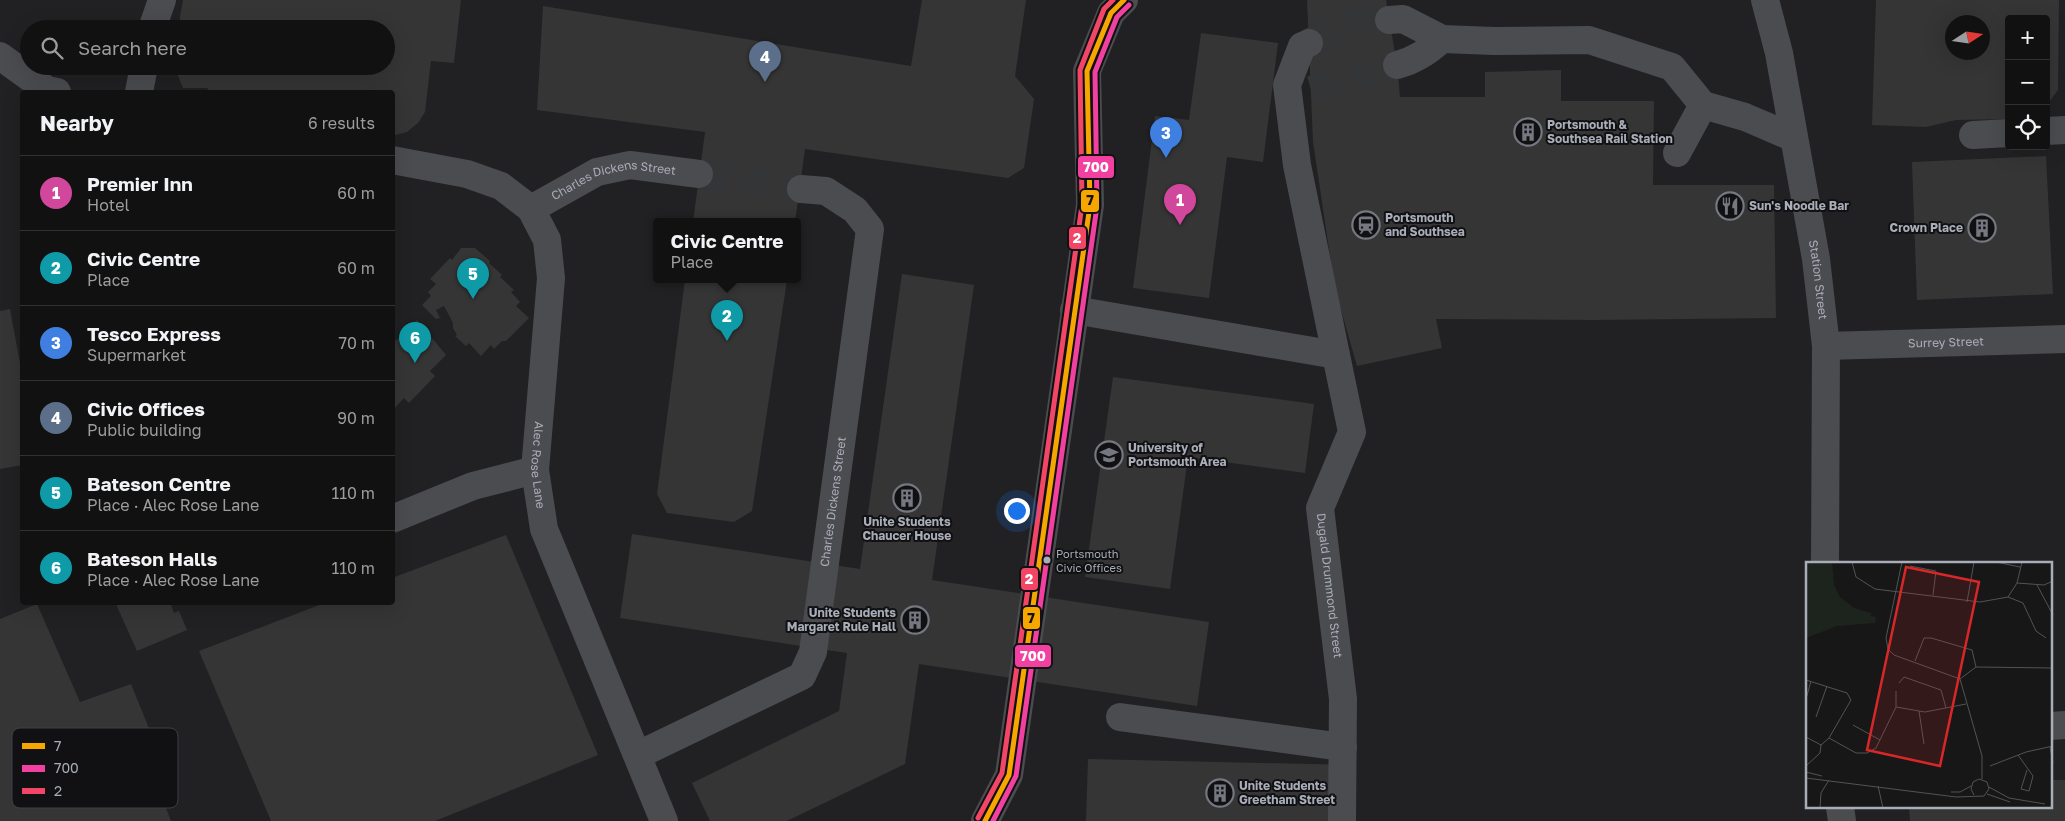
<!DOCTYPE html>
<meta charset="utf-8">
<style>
body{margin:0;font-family:"Golos Text",sans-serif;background:#1a1a1a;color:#f1f3f6}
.controls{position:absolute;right:15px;top:15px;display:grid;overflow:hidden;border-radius:5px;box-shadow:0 5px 20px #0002}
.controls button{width:45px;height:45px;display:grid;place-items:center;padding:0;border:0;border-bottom:1px solid #303131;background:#111;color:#f1f3f6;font:25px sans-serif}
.compass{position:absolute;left:1945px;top:15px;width:45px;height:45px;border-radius:50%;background:#111;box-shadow:0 5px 20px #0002;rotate:78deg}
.you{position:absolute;left:1016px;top:510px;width:18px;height:18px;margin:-12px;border:4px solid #fff;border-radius:50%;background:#1a73e8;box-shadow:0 0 0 8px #1a73e833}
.badge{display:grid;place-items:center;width:32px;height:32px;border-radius:50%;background:#d93025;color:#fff;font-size:16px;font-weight:700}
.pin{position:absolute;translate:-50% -41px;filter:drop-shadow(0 1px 2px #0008)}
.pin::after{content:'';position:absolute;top:26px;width:18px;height:15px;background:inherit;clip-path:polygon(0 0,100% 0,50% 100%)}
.popup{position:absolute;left:653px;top:218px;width:148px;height:65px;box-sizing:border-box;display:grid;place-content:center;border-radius:5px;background:#111;filter:drop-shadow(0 1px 4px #0005);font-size:16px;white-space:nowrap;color:#9c9d9f}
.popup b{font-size:19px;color:#f1f3f6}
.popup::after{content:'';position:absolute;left:50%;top:100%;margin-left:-10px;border:10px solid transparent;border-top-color:#111}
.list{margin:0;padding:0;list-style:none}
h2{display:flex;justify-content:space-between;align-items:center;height:65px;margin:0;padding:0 20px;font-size:21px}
h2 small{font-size:16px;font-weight:400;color:#9c9d9f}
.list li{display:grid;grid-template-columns:32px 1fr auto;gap:15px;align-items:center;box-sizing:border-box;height:75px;padding:0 20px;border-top:1px solid #303131}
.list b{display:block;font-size:19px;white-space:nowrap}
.list p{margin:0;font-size:16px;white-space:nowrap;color:#9c9d9f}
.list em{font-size:16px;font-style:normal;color:#9c9d9f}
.icon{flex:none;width:28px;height:28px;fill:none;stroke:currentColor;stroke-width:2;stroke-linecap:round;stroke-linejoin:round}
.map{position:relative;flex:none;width:2065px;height:821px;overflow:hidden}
.search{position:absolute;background:#111;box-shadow:0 5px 20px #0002;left:20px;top:20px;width:375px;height:55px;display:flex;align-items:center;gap:12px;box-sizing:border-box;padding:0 18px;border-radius:28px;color:#9c9d9f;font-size:19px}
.panel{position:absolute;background:#111;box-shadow:0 5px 20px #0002;left:20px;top:90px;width:375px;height:515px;border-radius:5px}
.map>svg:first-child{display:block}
</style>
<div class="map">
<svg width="2065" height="821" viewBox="0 0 2065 821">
<rect width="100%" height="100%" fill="#171717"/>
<!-- built -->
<path fill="#212123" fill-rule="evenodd" d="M0,0H2065V821H0ZM2009,19H2046V146H2009ZM1952,22H1982V52H1952ZM29,29H386V66H29ZM22,92H392V602H22ZM657,222H797V280H657ZM1808,564H2051V807H1808Z"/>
<!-- building -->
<g fill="#353536" fill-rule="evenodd">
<path d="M183,0H461L454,63L431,61L425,112L418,123L407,132L392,136V92H210L207,88H183L174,66H386V29H180V17Z"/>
<path d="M922,0H1026L1015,76L1034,99L1024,168L1008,178L805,149L795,222H693L705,132L537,110L543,6L911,66Z"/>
<path d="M1307,0H1386L1397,65L1400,97H1485V72L1561,70V101H1654L1653,185H1774L1776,318L1594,320L1436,319L1442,348L1357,366L1335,289L1313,142Z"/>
<path d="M1876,0H2059L2058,90L2046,106V19H2009V119L1956,120L1926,127L1872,125ZM1952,22H1982V52H1952Z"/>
<path d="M1201,33L1278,43L1263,162L1227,157L1209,298L1133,288L1155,116L1189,120Z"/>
<path d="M2046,156L2053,294L1917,300L1912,162Z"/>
<path d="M461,248H475L490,261L489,263L502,275L500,277L514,290L511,292L520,302L516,306L529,318L506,341H502L494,349L491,345L481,356L469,343L466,346L455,336L457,335L453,328V323L444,306L436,310L440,318L436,319L422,305L431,296L428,292L436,284L430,279L450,258L452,260Z"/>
<path d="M902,274L974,285L932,580L1209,622L1197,706L919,664L905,764L787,821H710L692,783L839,711L847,653L620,618L632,534L860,569Z"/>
<path d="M685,280H787L752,511L734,522L667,513L657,494Z"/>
<path d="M10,309L22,374V465L0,469V311Z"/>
<path d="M417,320L446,355L430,371L435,376L409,403L404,398L392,411V344Z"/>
<path d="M1113,377L1314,404L1305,473L1188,457L1170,589L1085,577Z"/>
<path d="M506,535L598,755L435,821H271L199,651L327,602H392V578Z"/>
<path d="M115,602H170L174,613L179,611L187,630L137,651Z"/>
<path d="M37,604L80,702L131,684L161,758L149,765L171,821H0V619Z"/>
<path d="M1088,759L1354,765L1353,821H1086Z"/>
<path d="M2051,780H2065V821H1910L1909,807H2051Z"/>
</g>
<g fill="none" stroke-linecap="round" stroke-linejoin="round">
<!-- minor-tunnel -->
<g stroke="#343537" stroke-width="28" stroke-dasharray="28 14" stroke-linecap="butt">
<path d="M1309,43L1343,23L1389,20"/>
<path d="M1311,90L1397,65"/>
<path d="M699,174L801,189"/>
</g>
<!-- minor -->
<g stroke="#4b4c50" stroke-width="28">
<path id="s1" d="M1765,0L1779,53L1816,259L1826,346L1825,564"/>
<path d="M1389,20L1403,19L1442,39L1494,41L1589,40L1672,67L1703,105L1745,117L1794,138"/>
<path d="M152,29L162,0"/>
<path d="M1309,43L1302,46L1287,85L1297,165L1336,355"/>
<path d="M0,56L47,90L57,92"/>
<path d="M1397,65C1416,60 1428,51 1442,39"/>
<path d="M139,92L144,66"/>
<path d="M2046,131L2065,130"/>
<path d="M1973,135L2009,133"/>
<path d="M1677,153L1703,105"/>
<path id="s2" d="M392,160L467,174L501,186L531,209L547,240L551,278L535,470L544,529L664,821"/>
<path id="s3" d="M531,209L597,172L630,165L699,174"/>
<path id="s4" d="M1074,310L1336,355L1352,432L1320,508L1343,699L1342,821"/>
<path id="s5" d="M1826,346L2065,339"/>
<path d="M392,519L473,486L535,470"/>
<path d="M1120,717L1343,747"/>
<path d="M2051,726L2065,725"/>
<path id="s6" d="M638,755L802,676L813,652L870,229L855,210L826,191L801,189"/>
<path d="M1840,807L1842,821"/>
<path d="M985,821L1009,775L1090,205L1087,71L1111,13L1124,0"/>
</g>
<!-- bus-1 casing -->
<g stroke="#111113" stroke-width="9">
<path id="bus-1" d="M985,821L1009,775L1090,205L1087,71L1111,13L1124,0"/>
</g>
<!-- bus-2 casing -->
<g stroke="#111113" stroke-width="9">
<path id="bus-2" d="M993,821L1016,776L1097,206L1095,72L1117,17L1129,5"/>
</g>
<!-- bus-3 casing -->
<g stroke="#111113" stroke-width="9">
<path id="bus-3" d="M978,818L1002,773L1082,205L1080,70L1104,9L1113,0"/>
</g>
<!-- bus-1 -->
<use href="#bus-1" stroke="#f7a600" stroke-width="5"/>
<!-- bus-2 -->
<use href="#bus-2" stroke="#f240a1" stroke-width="5"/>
<!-- bus-3 -->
<use href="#bus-3" stroke="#f34667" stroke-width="5"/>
</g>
<!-- icons -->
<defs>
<g id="building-ring" transform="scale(1.4375)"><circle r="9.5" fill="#111113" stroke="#757880" stroke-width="1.5"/><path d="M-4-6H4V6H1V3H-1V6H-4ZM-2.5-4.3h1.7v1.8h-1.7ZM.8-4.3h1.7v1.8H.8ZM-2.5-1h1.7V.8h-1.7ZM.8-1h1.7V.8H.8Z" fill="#757880"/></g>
<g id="restaurant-ring" transform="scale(1.4375)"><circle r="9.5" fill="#111113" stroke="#757880" stroke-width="1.5"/><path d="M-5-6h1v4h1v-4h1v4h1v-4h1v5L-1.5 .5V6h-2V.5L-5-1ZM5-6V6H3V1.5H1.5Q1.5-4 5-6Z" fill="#757880"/></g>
<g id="station-ring" transform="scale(1.4375)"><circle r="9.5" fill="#111113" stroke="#757880" stroke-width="1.5"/><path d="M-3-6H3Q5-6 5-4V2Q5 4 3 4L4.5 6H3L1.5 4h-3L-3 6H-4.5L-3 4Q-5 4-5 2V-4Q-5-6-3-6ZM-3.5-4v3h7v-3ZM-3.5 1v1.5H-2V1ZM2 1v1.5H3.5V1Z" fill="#757880"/></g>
<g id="university-ring" transform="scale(1.4375)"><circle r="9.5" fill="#111113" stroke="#757880" stroke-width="1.5"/><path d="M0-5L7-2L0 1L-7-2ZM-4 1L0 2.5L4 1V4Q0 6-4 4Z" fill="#757880"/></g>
</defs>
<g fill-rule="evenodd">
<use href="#building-ring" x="1528" y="132"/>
<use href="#restaurant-ring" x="1730" y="206"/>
<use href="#station-ring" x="1366" y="225"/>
<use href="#building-ring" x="1982" y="228"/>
<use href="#university-ring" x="1109" y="455"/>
<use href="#building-ring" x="907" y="498"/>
<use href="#building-ring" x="915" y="620"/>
<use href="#building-ring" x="1220" y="793"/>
</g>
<!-- markers -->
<circle fill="#a8adb8" stroke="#111113" stroke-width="2" cx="1047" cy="560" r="4.5"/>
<g text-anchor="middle" stroke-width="4" stroke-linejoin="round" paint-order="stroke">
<!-- bus labels -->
<g font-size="11" fill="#a8adb8" stroke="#111113" text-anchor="start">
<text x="1056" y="558">Portsmouth<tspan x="1056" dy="14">Civic Offices</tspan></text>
</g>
<!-- poi labels -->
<g font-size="12" font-weight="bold" fill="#a8adb8" stroke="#111113" text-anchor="start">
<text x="1547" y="129">Portsmouth &amp;<tspan x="1547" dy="14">Southsea Rail Station</tspan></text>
<text x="1749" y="210">Sun's Noodle Bar</text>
<text x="1385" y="222">Portsmouth<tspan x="1385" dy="14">and Southsea</tspan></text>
<text x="1963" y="232" text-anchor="end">Crown Place</text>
<text x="1128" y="452">University of<tspan x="1128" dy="14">Portsmouth Area</tspan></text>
<text x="907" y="526" text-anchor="middle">Unite Students<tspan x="907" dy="14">Chaucer House</tspan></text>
<text x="896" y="617" text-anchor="end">Unite Students<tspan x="896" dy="14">Margaret Rule Hall</tspan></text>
<text x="1239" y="790">Unite Students<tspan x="1239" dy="14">Greetham Street</tspan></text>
</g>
<!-- street labels -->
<g font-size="12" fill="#a8adb8" stroke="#111113">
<text dy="4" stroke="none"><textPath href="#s3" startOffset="90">Charles Dickens Street</textPath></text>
<text dy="4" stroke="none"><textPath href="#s1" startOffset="285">Station Street</textPath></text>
<text dy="4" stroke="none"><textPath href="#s5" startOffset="120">Surrey Street</textPath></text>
<text dy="4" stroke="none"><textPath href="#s2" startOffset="411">Alec Rose Lane</textPath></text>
<text dy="4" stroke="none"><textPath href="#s6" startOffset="360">Charles Dickens Street</textPath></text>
<text dy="4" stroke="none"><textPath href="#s4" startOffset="505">Dugald Drummond Street</textPath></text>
</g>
</g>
<!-- overview -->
<g transform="translate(1806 562)">
<rect width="246" height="246" fill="#171717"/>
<path d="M0,0H26L28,23L34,35L48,46L65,51V54L70,55L69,61L31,64L0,76Z" fill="#1d241e"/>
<path fill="none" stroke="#515357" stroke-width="1" d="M46,0L50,15L69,27L174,40L202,35L211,21L216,0M96,0L80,76L82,87L88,93L154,117L176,194V217M190,0L214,5M104,4L130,9L127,33M211,21L238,23L247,19M231,23L247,53M202,35L217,41L230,69L240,76M161,40L168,0M109,99L118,76H125L166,88L170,105M170,105L247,106M154,117L170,105M0,118L41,131L45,138L23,176L15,183L14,191L0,204M93,121L98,115L135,128L140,146M0,137L5,119M90,145V129M113,149L118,182M10,155L21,124M47,163L74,178M0,175L15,183M23,176L50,191H61L70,186L90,145L119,150L160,142M244,185L247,201M212,193L227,214L223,229L215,227L221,208M184,204L220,190L247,184M0,210L16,214M0,216L150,235L178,234L183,227L181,220L173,217L167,220L165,227L168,233M72,224L77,246M183,225L203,236L239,242M145,230H154L165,224M181,232L204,240M14,246L15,231L23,218"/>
<path fill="#d62828" fill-opacity="0.15" stroke="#d62828" stroke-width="2.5" d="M100,5L173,20L134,204L61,188Z"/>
<rect width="246" height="246" fill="none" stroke="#a8adb8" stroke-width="2.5"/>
</g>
<!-- legend -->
<rect x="12" y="728" width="166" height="80" rx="8" fill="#111113" stroke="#3e4045" stroke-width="1"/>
<rect x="22" y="743" width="23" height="6" fill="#f7a600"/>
<rect x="22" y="765" width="23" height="7" fill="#f240a1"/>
<rect x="22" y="788" width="23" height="6" fill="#f34667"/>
<g font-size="14" fill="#a8adb8">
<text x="54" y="751">7</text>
<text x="54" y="773">700</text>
<text x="54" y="796">2</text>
</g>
<g stroke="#111113" stroke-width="2">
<rect x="1077" y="155" width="38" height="24" rx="5" fill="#f240a1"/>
<rect x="1080" y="189" width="20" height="24" rx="5" fill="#f7a600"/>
<rect x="1068" y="226" width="19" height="24" rx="5" fill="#f34667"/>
<rect x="1020" y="567" width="19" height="24" rx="5" fill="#f34667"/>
<rect x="1022" y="606" width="19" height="24" rx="5" fill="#f7a600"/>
<rect x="1014" y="644" width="38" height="24" rx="5" fill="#f240a1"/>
</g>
<g font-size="14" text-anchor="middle" font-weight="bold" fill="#fff">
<text x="1096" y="172">700</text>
<text x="1077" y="243">2</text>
<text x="1029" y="584">2</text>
<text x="1033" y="661">700</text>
</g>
<g font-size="14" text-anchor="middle" font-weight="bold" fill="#111">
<text x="1090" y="205">7</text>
<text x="1031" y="623">7</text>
</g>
</svg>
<div class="controls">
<button>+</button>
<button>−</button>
<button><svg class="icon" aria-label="locate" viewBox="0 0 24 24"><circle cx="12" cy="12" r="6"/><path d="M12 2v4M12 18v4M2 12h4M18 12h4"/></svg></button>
</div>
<svg class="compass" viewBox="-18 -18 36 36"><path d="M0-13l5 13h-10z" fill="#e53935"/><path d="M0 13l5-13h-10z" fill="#9c9d9f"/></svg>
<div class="you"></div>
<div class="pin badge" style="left:1180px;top:225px;background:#d1479c">1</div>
<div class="pin badge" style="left:727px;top:341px;background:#0f9aa8">2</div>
<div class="popup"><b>Civic Centre</b>Place</div>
<div class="pin badge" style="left:1166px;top:158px;background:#3f7fe0">3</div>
<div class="pin badge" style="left:765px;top:82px;background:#5c6f8a">4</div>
<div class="pin badge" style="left:473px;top:299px;background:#0f9aa8">5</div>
<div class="pin badge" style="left:415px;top:363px;background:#0f9aa8">6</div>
<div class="search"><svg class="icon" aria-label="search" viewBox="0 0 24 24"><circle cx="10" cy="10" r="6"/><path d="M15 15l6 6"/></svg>Search here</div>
<section class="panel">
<h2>Nearby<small>6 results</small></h2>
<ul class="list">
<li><span class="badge" style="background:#d1479c">1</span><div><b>Premier Inn</b><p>Hotel</p></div><em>60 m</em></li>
<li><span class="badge" style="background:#0f9aa8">2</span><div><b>Civic Centre</b><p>Place</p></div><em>60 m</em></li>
<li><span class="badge" style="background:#3f7fe0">3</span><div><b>Tesco Express</b><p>Supermarket</p></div><em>70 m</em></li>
<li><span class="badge" style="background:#5c6f8a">4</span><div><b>Civic Offices</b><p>Public building</p></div><em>90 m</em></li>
<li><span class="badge" style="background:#0f9aa8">5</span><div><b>Bateson Centre</b><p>Place · Alec Rose Lane</p></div><em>110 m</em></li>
<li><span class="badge" style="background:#0f9aa8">6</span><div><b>Bateson Halls</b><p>Place · Alec Rose Lane</p></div><em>110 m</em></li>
</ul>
</section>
</div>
